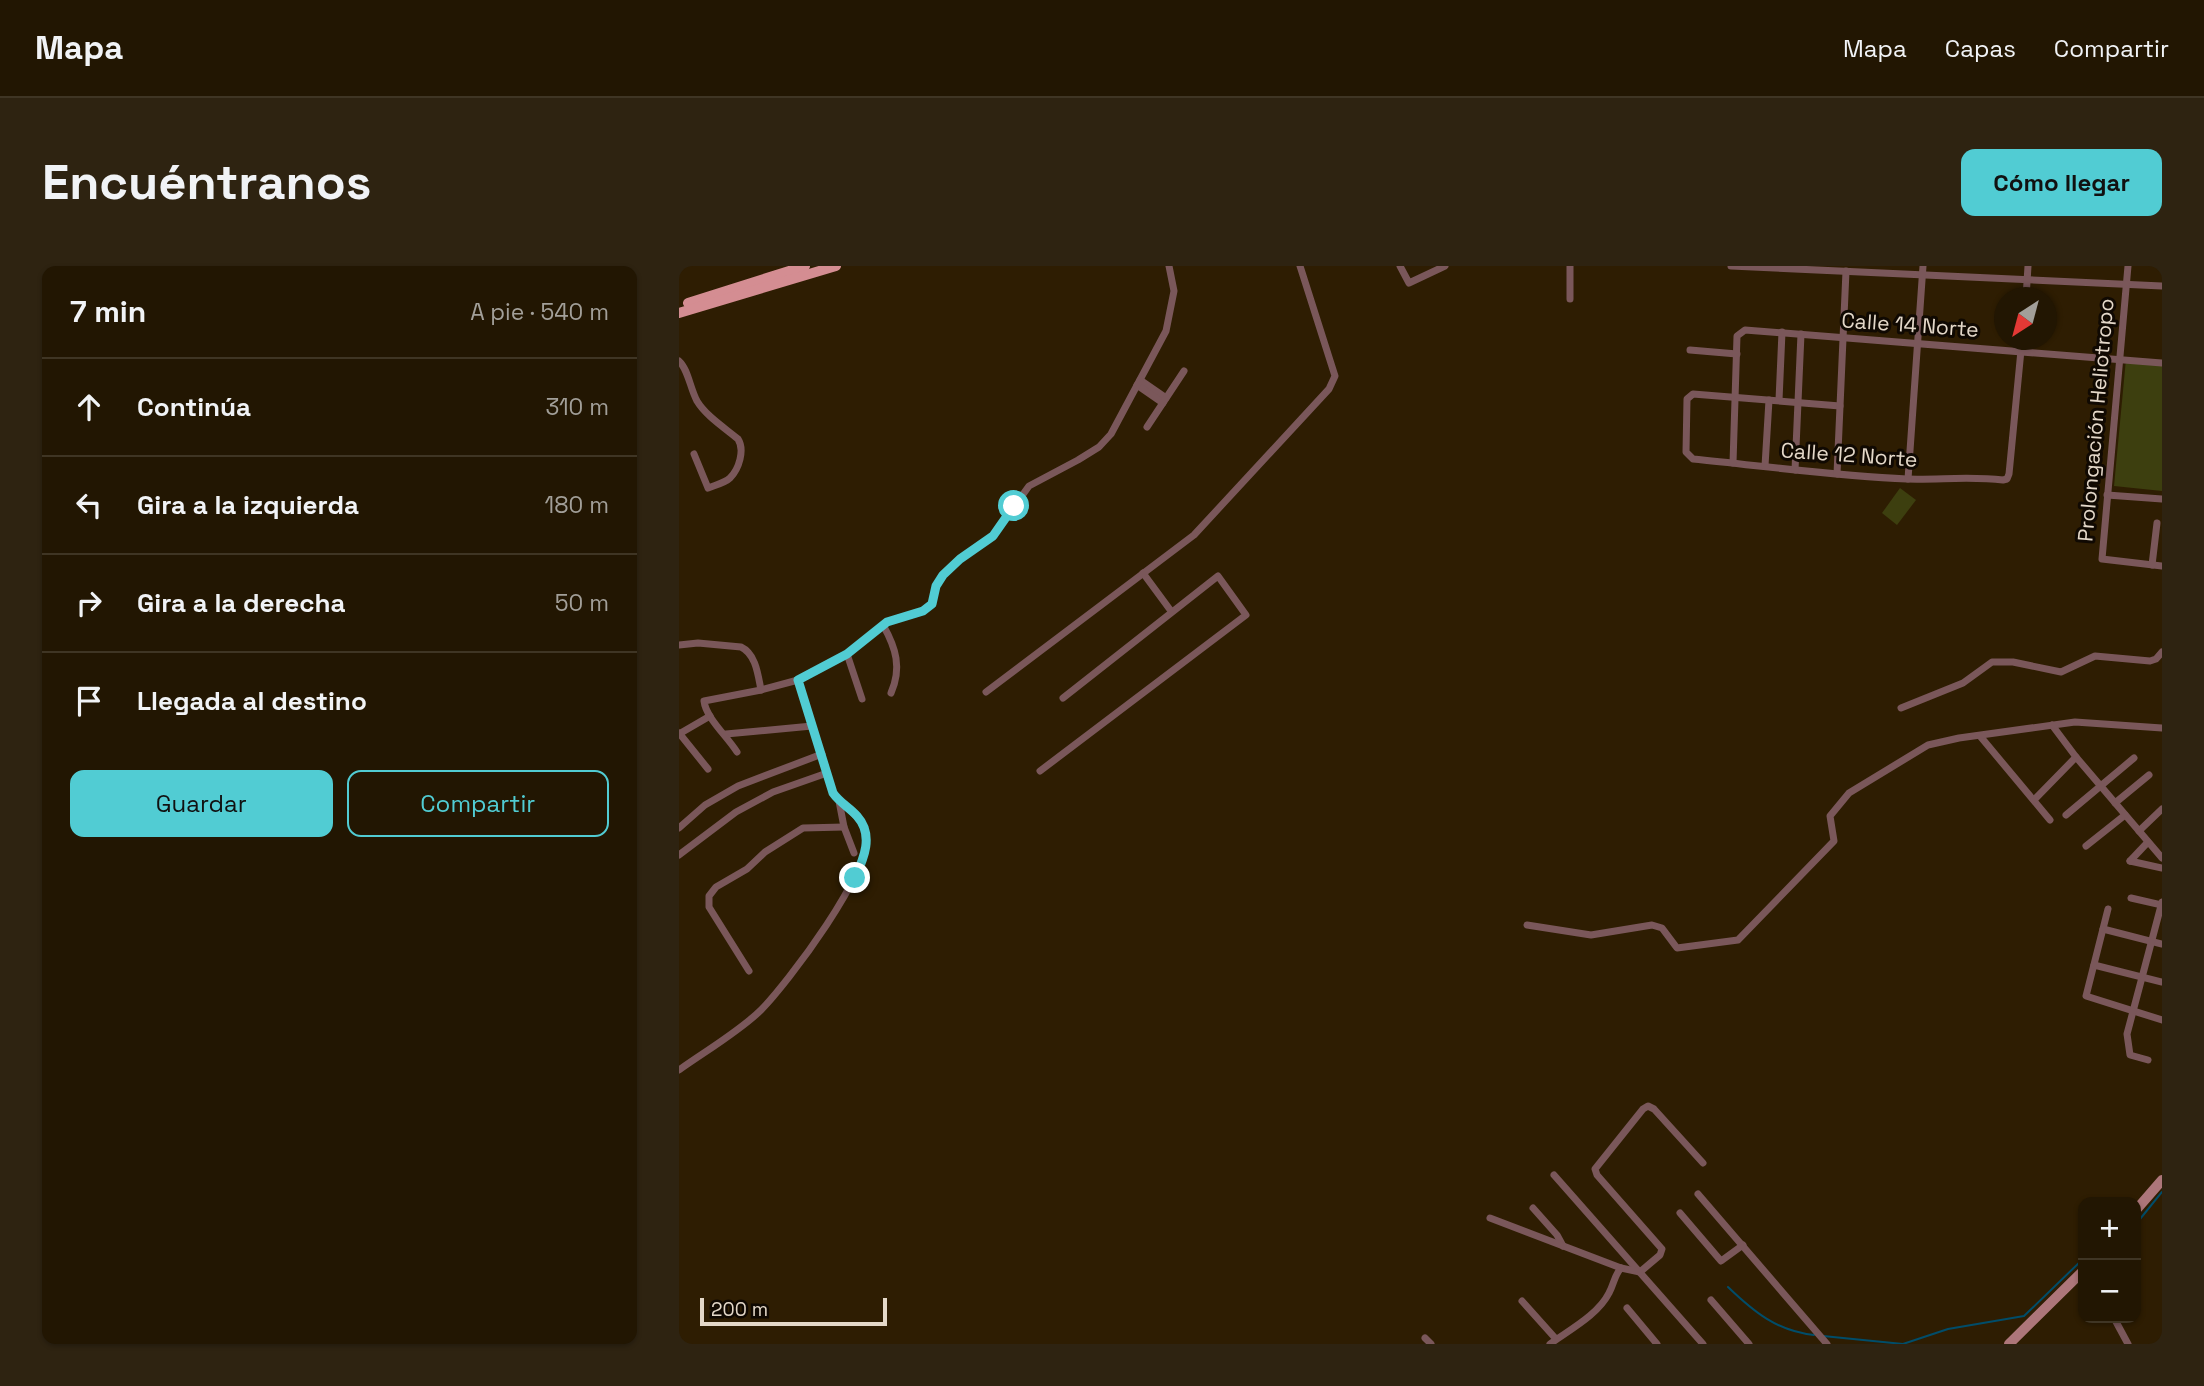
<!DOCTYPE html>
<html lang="es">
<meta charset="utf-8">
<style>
body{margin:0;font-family:"Space Grotesk",sans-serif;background:#2e2311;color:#f1f3f6}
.controls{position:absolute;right:21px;bottom:21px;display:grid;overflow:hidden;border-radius:14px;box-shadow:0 2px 5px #0004}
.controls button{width:63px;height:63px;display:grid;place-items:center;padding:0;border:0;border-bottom:2px solid #3f3524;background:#221602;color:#f1f3f6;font:35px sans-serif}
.compass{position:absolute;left:1315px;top:21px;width:63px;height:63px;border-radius:50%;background:#221602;box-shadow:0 2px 5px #0004;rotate:216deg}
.scale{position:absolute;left:21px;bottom:18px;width:187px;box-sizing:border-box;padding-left:7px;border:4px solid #e4d8c9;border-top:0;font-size:19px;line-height:24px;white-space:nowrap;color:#e4d8c9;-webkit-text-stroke:5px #100902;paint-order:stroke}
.stop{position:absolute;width:21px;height:21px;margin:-16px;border:5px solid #51ccd3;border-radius:50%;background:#fff}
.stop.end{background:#51ccd3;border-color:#fff;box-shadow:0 2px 7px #0008}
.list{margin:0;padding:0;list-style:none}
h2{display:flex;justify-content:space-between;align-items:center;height:91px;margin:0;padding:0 28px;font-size:30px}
h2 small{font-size:23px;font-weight:400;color:#a29f99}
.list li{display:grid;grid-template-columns:46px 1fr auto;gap:21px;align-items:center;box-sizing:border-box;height:98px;padding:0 28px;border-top:2px solid #3f3524}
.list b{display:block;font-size:26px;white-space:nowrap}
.list em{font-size:23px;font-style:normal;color:#a29f99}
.actions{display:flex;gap:14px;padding:21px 28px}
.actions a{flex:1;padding:16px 0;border:2px solid #51ccd3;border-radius:14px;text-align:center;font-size:24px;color:#51ccd3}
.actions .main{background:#51ccd3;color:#111}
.icon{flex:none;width:38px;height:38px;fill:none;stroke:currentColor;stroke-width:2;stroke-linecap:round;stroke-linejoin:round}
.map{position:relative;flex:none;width:1483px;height:1078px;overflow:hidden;border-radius:14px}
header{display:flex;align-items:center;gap:42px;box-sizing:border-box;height:98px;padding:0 35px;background:#221602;border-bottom:2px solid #3f3524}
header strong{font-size:33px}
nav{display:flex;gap:38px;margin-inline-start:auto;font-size:24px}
.intro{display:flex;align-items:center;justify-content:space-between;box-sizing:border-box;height:168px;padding:0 42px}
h1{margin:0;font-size:49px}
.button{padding:18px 32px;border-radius:14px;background:#51ccd3;color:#111;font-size:24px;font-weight:700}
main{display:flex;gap:42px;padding:0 42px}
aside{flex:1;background:#221602;border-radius:14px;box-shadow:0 2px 5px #0004}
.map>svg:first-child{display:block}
</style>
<header>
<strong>Mapa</strong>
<nav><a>Mapa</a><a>Capas</a><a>Compartir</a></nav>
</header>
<div class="intro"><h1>Encuéntranos</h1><a class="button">Cómo llegar</a></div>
<main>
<aside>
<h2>7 min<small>A pie · 540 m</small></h2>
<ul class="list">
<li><svg class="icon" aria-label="ahead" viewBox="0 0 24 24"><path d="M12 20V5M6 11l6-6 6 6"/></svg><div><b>Continúa</b></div><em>310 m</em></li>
<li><svg class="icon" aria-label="left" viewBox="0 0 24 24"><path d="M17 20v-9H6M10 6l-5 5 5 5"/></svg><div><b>Gira a la izquierda</b></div><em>180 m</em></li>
<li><svg class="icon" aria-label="right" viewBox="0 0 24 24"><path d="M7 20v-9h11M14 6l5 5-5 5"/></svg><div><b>Gira a la derecha</b></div><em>50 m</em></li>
<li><svg class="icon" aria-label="arrive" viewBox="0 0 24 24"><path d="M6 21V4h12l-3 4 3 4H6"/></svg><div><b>Llegada al destino</b></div></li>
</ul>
<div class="actions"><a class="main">Guardar</a><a>Compartir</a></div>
</aside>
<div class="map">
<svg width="1483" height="1078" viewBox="0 0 1483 1078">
<rect width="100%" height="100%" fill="#2e1d02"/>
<!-- green -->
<g fill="#3d3f0f">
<path d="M1447,93L1483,98V225L1435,220Z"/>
<path d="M1221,222L1237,234L1218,259L1203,247Z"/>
</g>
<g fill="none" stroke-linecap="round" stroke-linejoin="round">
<!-- stream -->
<g stroke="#004d6a" stroke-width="2">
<path d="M1457,958L1483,926"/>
<path d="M1049,1021C1075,1046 1098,1065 1135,1069"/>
<path d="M1144,1070L1224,1078L1269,1063L1345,1050L1404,993"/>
</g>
<!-- street -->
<g stroke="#7a575a" stroke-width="7">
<path d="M721,0L730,17L766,0"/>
<path d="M1052,0L1483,20"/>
<path d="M1449,0L1423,293L1483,300"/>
<path d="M1347,32L1349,0"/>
<path d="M891,33V0"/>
<path d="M1011,84L1058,88"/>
<path d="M0,95C9,103 11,122 18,135C27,150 46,162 59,173C66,184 60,203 51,212C46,217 36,219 29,222L15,188"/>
<path d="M461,114L487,132"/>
<path d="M458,119L484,137"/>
<path d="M1100,134L1103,66"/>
<path d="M1161,140L1014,128L1008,133L1007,186L1014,193C1085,200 1156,210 1228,213C1260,214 1291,210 1324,214L1328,213L1330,208L1343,74"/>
<path d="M468,161L505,105"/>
<path d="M1054,197L1058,70L1066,64L1483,97"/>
<path d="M1086,200L1090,134"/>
<path d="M1116,204L1122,68"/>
<path d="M1158,208L1167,5"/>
<path d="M1229,213L1244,0"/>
<path d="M1428,229L1483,233"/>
<path d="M1473,299L1478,257"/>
<path d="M464,307L492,345"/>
<path d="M204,359C217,382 223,402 212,427"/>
<path d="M0,379L19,377L62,381C77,388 79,409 82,424"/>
<path d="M168,388L183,433"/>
<path d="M307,426L515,269L650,123L656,110L621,0"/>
<path d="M1222,442L1284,417L1313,396H1334L1382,406L1416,390L1471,395L1477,393L1483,386"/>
<path d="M1373,459L1397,491L1483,592"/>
<path d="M0,467L29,503"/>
<path d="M0,468L31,450"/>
<path d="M47,468L133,460"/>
<path d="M1301,470L1371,554"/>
<path d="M58,486C48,470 27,452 25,435L82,424L119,414L168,388L208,356L244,345L253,338L257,320L264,309L281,293L314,270L350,220L399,194L420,181L432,168L487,65L495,25L490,0"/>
<path d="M361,505L567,349L539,310L384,432"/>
<path d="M1355,534L1397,491"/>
<path d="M160,535L165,561L175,587"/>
<path d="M1436,537L1470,509"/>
<path d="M1387,549L1455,492"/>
<path d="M0,562L26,539L59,520L143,488"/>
<path d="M1460,565L1483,543"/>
<path d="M1407,580L1446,549"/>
<path d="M0,589L57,546L94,526L148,507"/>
<path d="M1451,595L1483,602"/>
<path d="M1451,595L1469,576"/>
<path d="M1452,632L1483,639"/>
<path d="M1429,643L1407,730L1483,754"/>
<path d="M848,659L912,669L973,659L983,662L998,682L1059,674L1155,575L1151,550L1170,527L1249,479L1280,472L1396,456L1483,462"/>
<path d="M1424,663L1483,678"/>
<path d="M1415,699L1483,716"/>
<path d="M70,705L30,641V630L37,621L68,603L86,586L124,562L165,561"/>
<path d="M1469,794L1451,789L1448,768L1483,636"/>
<path d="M0,804C25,786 61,765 82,744C108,718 195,603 187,568C183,549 164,542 154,527L119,414"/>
<path d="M875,909L1024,1078"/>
<path d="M1019,928L1148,1078"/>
<path d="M854,942L878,969L884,980"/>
<path d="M1001,947L1042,995L1064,979"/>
<path d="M811,952L942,1002L961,1006L981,989L983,983L918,909L916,903L964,843L969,840L975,843L1024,897"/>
<path d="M1032,1034L1070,1078"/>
<path d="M843,1035L877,1073"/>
<path d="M948,1042L978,1078"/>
<path d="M1435,1052L1449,1078"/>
<path d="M746,1072L752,1078"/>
<path d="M871,1078C890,1064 919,1049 930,1027C935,1018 935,1010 942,1002"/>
</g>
<!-- secondary -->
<g stroke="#ad767a" stroke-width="10">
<path d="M1457,944L1483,914"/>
<path d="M1330,1078L1404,1005"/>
</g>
<!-- primary -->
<g stroke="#d48d92" stroke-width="10">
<path d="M9,37L126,0"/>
<path d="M0,47L157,0"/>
</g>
</g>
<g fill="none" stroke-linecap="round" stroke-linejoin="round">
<!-- route -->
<path stroke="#51ccd3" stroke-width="9" d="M176,612C185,592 195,569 178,550C170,541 161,537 154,527L119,414L168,388L208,356L244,345L253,338L257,320L264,309L281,293L314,270L335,240"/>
</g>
<g text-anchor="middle" stroke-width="6" stroke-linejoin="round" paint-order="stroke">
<!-- street labels -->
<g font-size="21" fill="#e4d8c9" stroke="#100902">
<text transform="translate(1231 59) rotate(4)" y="7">Calle 14 Norte</text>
<text transform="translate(1417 154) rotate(-85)" y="7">Prolongación Heliotropo</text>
<text transform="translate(1170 189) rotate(4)" y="7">Calle 12 Norte</text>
</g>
</g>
</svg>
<div class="controls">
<button>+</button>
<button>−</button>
</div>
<svg class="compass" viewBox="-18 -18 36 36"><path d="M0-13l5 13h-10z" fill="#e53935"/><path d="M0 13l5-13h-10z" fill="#a29f99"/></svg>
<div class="scale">200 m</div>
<div class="stop" style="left:335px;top:240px"></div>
<div class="stop end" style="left:176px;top:612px"></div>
</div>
</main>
